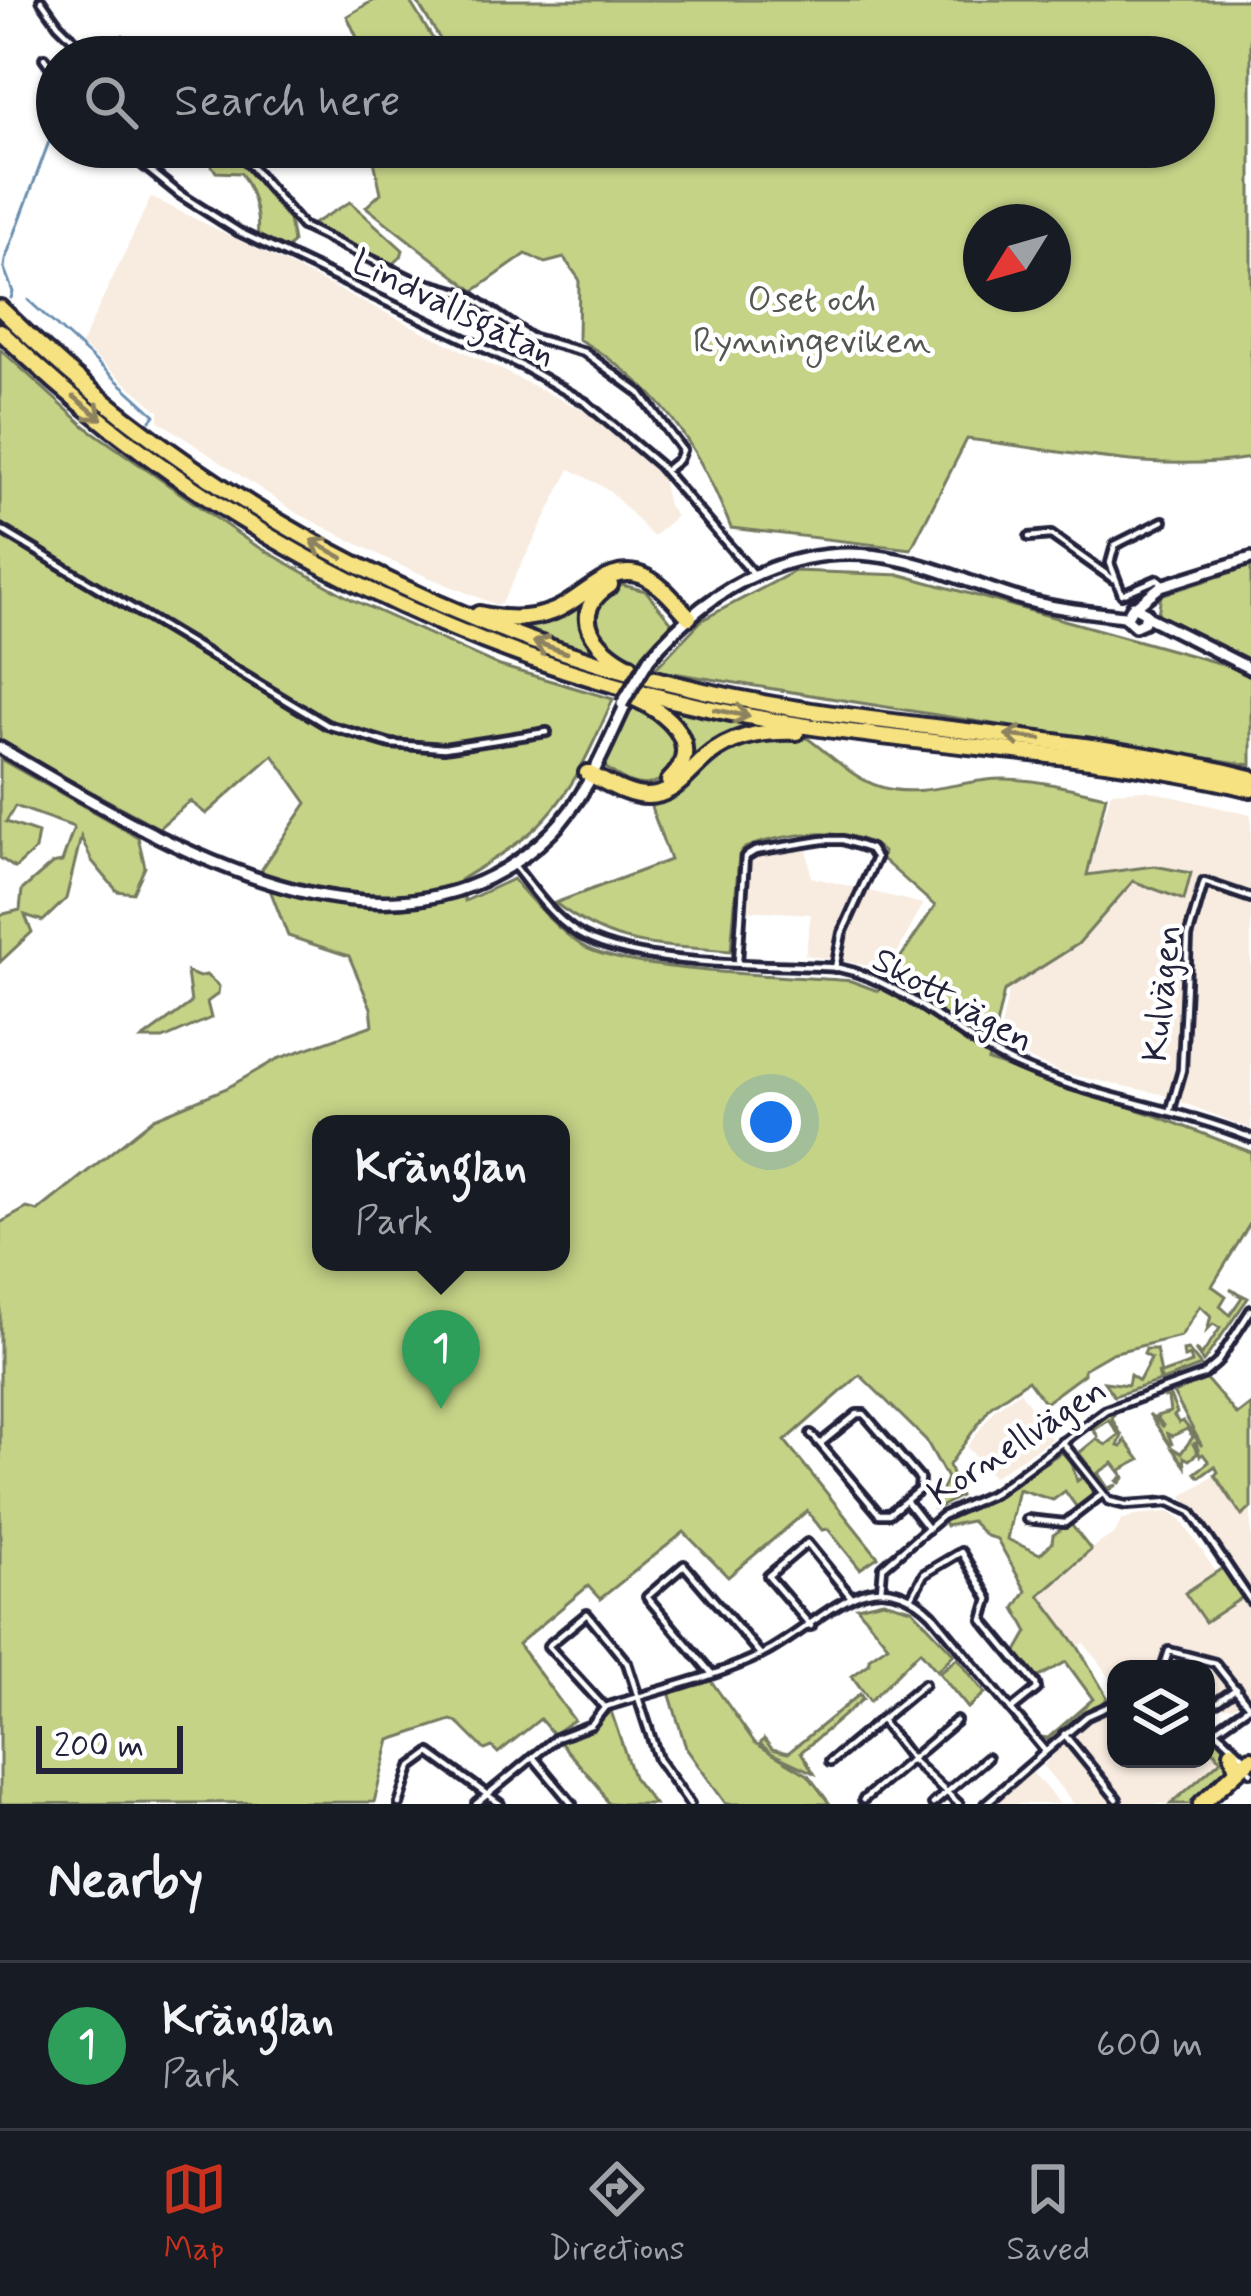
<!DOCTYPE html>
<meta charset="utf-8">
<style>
body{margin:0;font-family:Mynerve,sans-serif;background:#242831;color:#f1f3f6}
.controls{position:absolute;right:36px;bottom:36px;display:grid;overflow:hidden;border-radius:24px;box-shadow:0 3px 9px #0004}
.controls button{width:108px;height:108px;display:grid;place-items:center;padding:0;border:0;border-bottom:3px solid #363941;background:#171b24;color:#f1f3f6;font:60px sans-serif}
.compass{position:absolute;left:963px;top:204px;width:108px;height:108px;border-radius:50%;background:#171b24;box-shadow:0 3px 9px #0004;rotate:233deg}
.scale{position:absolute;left:36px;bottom:30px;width:147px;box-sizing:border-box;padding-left:12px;border:6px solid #22223b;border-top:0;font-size:33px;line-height:42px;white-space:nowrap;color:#22223b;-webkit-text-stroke:9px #fff;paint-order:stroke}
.you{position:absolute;left:771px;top:1122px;width:42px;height:42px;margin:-30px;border:9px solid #fff;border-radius:50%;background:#1a73e8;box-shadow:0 0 0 18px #1a73e833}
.badge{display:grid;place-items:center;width:78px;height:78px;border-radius:50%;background:#c8321e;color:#fff;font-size:39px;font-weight:700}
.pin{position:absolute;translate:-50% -99px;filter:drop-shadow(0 3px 6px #0008)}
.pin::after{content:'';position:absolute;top:63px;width:42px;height:36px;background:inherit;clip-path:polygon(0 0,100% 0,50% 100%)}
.popup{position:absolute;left:312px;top:1115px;width:258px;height:156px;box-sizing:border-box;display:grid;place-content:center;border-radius:24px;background:#171b24;filter:drop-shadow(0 3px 9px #0005);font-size:39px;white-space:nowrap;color:#9ea1a6}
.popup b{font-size:45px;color:#f1f3f6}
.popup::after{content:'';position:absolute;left:50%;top:100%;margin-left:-24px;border:24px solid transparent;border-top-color:#171b24}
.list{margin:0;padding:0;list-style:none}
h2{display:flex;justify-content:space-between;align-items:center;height:156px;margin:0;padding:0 48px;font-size:51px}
h2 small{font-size:39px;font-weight:400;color:#9ea1a6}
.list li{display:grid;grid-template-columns:78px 1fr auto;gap:36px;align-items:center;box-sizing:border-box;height:168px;padding:0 48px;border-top:3px solid #363941}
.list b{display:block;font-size:45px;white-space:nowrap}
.list p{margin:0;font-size:39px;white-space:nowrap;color:#9ea1a6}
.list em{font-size:39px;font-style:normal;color:#9ea1a6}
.icon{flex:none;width:66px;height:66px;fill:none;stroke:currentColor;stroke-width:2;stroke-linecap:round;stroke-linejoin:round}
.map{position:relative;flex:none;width:1251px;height:1804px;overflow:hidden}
.search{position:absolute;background:#171b24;box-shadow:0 3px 9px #0004;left:36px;right:36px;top:36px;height:132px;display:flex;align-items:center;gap:30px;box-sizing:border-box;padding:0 42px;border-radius:66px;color:#9ea1a6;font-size:45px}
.sheet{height:324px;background:#171b24}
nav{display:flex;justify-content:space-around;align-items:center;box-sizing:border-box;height:168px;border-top:3px solid #363941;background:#171b24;font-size:33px;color:#9ea1a6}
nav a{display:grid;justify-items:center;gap:6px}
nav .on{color:#c8321e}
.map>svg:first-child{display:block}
</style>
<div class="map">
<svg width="1251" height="1804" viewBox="0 0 1251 1804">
<rect width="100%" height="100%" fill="#fff"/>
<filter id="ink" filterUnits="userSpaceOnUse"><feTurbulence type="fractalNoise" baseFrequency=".00833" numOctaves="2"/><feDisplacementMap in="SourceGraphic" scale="24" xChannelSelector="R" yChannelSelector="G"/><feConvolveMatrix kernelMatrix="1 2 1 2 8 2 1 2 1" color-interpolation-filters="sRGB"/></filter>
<g filter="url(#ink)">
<!-- built -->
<g fill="#f8ece0">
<path d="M151,197L607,422L661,474L668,506L676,516L653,537L609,490L570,469L503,601L497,605L401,566L295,512L159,421V411L81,345Z"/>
<path d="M1145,790L1251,815V1129L1161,1094L1062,1073L998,1045L1008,992L1085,885L1111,792Z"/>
<path d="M807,846L811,877L923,904L889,969L805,955L811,914L746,910L748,859Z"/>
<path d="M1020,1391L1051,1439L993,1477L967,1447L995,1409Z"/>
<path d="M1215,1475L1241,1515L1251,1508V1698L1232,1707L1206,1709V1669H1116V1686L1084,1643L1078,1647L1038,1595L1083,1554L1115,1533L1121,1521L1134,1515L1169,1512L1181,1520L1216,1572L1186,1593L1204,1622L1243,1597L1250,1591L1182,1496Z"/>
<path d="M1116,1710V1759H1206V1735L1223,1759L1179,1804H1074L1043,1766L1072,1736L1095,1719Z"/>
<path d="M1032,1772L1060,1804H994L1021,1780Z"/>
</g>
<!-- green -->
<g fill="#c5d387" stroke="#747a61" stroke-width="3" fill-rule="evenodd">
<path d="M374,0H409L444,57H366L347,16Z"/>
<path d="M416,0H1251V458C1155,474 1062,450 967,439L911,549L731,528C697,443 659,385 578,339L579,279L564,258L545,263L526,254L474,291L366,207L381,193L371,147H1194V57H451ZM1053,222V294H981V222Z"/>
<path d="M212,147H228L289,220L293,242L285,253L257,240C260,215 254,194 241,173L216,172L209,161Z"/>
<path d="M350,202L403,250L401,257L391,266L355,254L309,226Z"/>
<path d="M0,349L86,427L250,542L351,599L500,666L613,699C591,750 569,802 525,837C505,853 482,866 460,880L465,901L513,879C534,903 554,927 581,945C621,972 794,976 851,981L878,991L935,906L882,859L883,852C854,824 781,833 745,848L739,855L731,951C656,944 619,951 555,903L670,860L649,801C710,760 727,741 803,735C828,752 851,778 881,787C921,799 963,779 1003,779C1038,779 1072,789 1106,796L1087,875L1154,866L1191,873L1184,900L1133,881L1078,944L1004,991L988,1061L1154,1115L1251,1152V1222L1212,1286L1226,1296L1220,1306L1230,1315L1242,1297L1230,1289L1248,1298L1203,1362L1195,1350L1202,1355L1220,1328L1213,1324L1207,1330L1211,1316L1200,1306L1181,1336L1112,1353L1084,1369V1374L1045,1403L1028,1380L991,1406L949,1465L960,1496L938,1508H934L947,1478L926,1440L860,1375L785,1441L878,1557L860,1569L828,1529L822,1530L807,1511L728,1577L684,1532L600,1599L588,1586L518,1644L574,1720L553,1734L540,1719L498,1753L492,1747L485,1750L457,1722L451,1720L390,1740L374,1802L0,1804V1223L27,1208L38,1211L154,1118L227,1088L277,1059L373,1025L371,1008L349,956L288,936L262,869L307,803L273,755L206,814L190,801L159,828L0,742ZM321,1124H561V1262H321Z"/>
<path d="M1251,566V660L1158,614L1161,595Z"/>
<path d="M795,571L902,575L1251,672V765L654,670L702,620Z"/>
<path d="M622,585L646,591L672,623L639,664L620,657L593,628C592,608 602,593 622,585Z"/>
<path d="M600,586L586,605L615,664L493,621L514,622Z"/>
<path d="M633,701L675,730L681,756C660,792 637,792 605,767L606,754Z"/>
<path d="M648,701L774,728L744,733L677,780L689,748Z"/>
<path d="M0,759L138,837L145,867L133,893L117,891L92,861L81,837L66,899L43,921L25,915L32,932L0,962V915L20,910L22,890L52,864L62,862L74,827L15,806L6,822L38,833L35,850L15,868L0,858Z"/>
<path d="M187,972L199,977L206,975L219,986L218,994L207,1002L211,1018L163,1039H142L191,1003Z"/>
<path d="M1146,1349H1156L1161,1374L1192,1363L1190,1356L1184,1358L1183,1351L1188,1350L1201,1366L1162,1381L1158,1372L1160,1381L1114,1396L1104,1382L1128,1385L1130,1375L1139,1381L1151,1358L1144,1354Z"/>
<path d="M1206,1379L1237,1415L1251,1404V1508L1242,1516L1215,1475L1218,1472L1215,1466L1200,1477L1195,1473L1209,1462L1203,1454L1200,1456L1196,1443L1193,1444L1198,1453L1189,1460L1184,1457L1185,1466L1171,1447L1181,1453L1193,1437L1187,1429L1172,1436L1168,1434L1172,1444L1170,1445L1149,1414L1164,1427L1156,1416L1170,1412L1168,1398L1161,1396L1169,1394L1177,1413L1174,1416L1179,1423L1183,1421L1202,1446L1173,1393Z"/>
<path d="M1116,1410L1112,1419L1122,1436L1118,1446L1122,1447L1125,1440L1140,1460L1121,1470L1124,1478L1120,1483L1117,1481L1123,1476L1113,1463L1098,1473L1108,1488L1117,1485L1108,1491L1079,1453L1096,1439L1106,1445L1119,1435L1109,1420L1094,1430L1099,1438L1091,1427Z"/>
<path d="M1062,1452L1072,1464L1077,1481L1083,1477L1093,1490L1092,1498L1078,1509L1065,1491L1053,1500L1018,1489L1007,1539L1040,1554L1052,1543L1053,1535L1070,1523L1091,1550L1039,1595L1078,1647L1107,1697L1104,1704L1078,1717L1050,1741L1041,1737L1048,1738L1093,1699L1066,1662L1037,1678L1016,1653L1028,1632L1015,1608L1026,1591L997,1539L986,1536L971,1521L946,1526L943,1521L1006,1488Z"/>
<path d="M1224,1567L1243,1597L1205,1622L1185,1593Z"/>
<path d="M883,1601L912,1609L954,1654L937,1671L920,1651L870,1701L852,1676L869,1664V1658L888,1645L857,1607Z"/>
<path d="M957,1658L985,1693L968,1708L939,1673Z"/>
<path d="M709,1678L755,1743L808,1775L830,1804H726L686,1748L669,1692Z"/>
<path d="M860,1694L863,1699L801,1752L814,1773L771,1753L760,1744L764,1739L772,1749L788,1753Z"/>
<path d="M611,1711L633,1777L654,1804H608L599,1787L558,1740L594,1726Z"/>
<path d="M1217,1738L1228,1752L1231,1769L1193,1804H1171L1221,1760L1210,1746Z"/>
</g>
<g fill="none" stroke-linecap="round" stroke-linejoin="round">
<!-- stream -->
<g stroke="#6b8faf" stroke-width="3">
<path d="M123,35L125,57"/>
<path d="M11,298L13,292L4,268L5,260L57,120"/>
<path d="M28,300L155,415L151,420"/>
</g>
<!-- street casing -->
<g stroke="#22223b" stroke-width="14">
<g id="street">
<path d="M41,0L58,24L91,57"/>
<path d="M44,58L57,76"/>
<path d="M121,147L179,194L239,232L524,367L585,402L659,465L754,575"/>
<path d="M235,147L302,226L412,279L469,295L530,337L584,352L640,393L682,450L678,460L667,469"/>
<path d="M1163,521L1115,545L1110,563L1122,594L1158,579L1165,585"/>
<path d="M0,529L327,725L391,744L444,748L547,732"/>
<path d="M1029,537L1051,535L1113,579"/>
<path d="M513,864C532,888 549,914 576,932C632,968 770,963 839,968C907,982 956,1039 1019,1066C1092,1098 1175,1107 1251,1138"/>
<path d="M738,962L745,857L755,851L823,840H843L870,849L876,858L842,933L835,968"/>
<path d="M1171,1109L1182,1070L1188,937L1204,882L1251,898"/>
<path d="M811,1434L820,1444L879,1514H889L919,1490L920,1479L864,1414H857L820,1444"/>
<path d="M1062,1442L1109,1501L1126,1505L1170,1502L1191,1512L1251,1601"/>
<path d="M907,1502L928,1529"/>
<path d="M1027,1519L1065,1523L1101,1495"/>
<path d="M881,1590L883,1567L942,1516L994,1493L1106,1410L1203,1375L1217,1363L1251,1310"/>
<path d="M911,1598L924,1574L961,1552L989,1599L983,1620L1036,1684L1037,1689L1011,1710"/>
<path d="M811,1626L768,1576L807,1543L851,1597"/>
<path d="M1163,1669L1169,1651L1215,1663L1249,1706"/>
<path d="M712,1674L647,1597L684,1565L761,1655"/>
<path d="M1206,1704L1217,1702L1237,1688"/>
<path d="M604,1707L548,1646L587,1614L627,1663L658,1759L690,1804"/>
<path d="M605,1707C658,1690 714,1678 763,1654C795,1638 837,1599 866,1592C891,1585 915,1597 932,1614L1045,1751"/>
<path d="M881,1720L911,1759L959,1804"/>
<path d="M1206,1721L1245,1758"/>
<path d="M1217,1729L1251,1705"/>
<path d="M1064,1734L1117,1799"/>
<path d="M533,1757L572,1804"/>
<path d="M830,1762L924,1684"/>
<path d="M1250,1771L1251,1772"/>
<path d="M863,1800L956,1721"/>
<path d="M399,1804L411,1767L430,1753L500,1804"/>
<path d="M476,1804L556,1738L591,1725L605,1707"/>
<path d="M933,1804L987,1758"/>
<path d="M985,1804L1087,1716L1116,1703"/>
</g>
</g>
<!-- secondary casing -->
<g stroke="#22223b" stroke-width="18">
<g id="secondary">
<path d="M1136,606L1161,586L1251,558"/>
<path d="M1146,616L1251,669"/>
<path d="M649,659C712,583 801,537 901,560C943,569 982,588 1024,600C1057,609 1090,612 1124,616L1135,626L1144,622L1146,613L1133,606L1127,617"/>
<path d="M0,748C155,838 391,992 552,832C586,798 605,748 625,706"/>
</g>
</g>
<!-- highway casing -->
<g stroke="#22223b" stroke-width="22">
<g id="highway">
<path d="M0,308C210,515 484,654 774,705C933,732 1094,738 1251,778"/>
<path d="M0,331C211,535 485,673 775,721C933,748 1095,751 1251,789"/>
<path d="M610,585C566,613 595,649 630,666"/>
<path d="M479,614C504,620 529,621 554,611C585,599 610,559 647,578C663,586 677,604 689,617"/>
<path d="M632,697C666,711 707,745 669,781"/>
<path d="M587,773C605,781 626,796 647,796C678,796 692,765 716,750C740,734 768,731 797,732"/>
<path d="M1232,1752L1237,1770"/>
<path d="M1201,1804L1251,1758"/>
</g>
</g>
<!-- street -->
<use href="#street" stroke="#fff" stroke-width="4.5"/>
<!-- secondary -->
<use href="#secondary" stroke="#fff" stroke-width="9"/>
<!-- highway -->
<use href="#highway" stroke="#f7e281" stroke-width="14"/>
<!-- secondary-bridge casing -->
<g stroke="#22223b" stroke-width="18" stroke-linecap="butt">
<path id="secondary-bridge" d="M622,704L649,659"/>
</g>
<!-- secondary-bridge -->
<use href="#secondary-bridge" stroke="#fff" stroke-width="9"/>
</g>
<!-- one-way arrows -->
<defs><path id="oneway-shaft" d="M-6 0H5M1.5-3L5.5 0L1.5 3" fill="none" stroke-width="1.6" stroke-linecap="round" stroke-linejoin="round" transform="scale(3)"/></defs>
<g stroke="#8c825e">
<use href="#oneway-shaft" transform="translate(88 408) rotate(39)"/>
<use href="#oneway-shaft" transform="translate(327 549) rotate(-151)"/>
<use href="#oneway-shaft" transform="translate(550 647) rotate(-161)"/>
<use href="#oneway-shaft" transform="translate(732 713) rotate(11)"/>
<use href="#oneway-shaft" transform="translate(1023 737) rotate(-173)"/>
</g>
</g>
<g text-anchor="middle" stroke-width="9" stroke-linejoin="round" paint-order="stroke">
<!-- park labels -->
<g font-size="36" fill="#535752" stroke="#fff">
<text x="812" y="311">Oset och<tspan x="812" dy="41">Rynningeviken</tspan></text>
</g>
<!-- street labels -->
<g font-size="36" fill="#22223b" stroke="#fff">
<text transform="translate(455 306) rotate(26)" y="13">Lindvallsgatan</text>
<text transform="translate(1160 993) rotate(-84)" y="13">Kulvägen</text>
<text transform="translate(954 998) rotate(29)" y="13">Skottvägen</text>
<text transform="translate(1016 1440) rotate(-33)" y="13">Kornellvägen</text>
</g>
</g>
</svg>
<div class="controls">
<button><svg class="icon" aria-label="layers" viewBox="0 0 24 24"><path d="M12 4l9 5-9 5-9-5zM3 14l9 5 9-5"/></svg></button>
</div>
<svg class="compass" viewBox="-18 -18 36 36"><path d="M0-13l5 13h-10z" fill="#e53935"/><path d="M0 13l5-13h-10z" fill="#9ea1a6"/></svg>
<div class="scale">200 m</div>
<div class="you"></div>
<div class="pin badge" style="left:441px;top:1409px;background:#2e9e5b">1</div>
<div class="popup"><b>Kränglan</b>Park</div>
<div class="search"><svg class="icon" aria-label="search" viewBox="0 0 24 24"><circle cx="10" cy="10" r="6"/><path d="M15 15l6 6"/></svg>Search here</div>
</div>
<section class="sheet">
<h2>Nearby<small></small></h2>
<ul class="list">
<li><span class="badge" style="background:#2e9e5b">1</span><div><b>Kränglan</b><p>Park</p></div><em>600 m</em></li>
</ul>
</section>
<nav>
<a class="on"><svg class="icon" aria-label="map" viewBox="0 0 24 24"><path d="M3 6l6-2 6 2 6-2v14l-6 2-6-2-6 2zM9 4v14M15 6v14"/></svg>Map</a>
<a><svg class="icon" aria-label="directions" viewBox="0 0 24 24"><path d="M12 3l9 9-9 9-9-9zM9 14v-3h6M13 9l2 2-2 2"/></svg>Directions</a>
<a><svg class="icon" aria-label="saved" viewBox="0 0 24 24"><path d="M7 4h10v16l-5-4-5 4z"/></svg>Saved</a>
</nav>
